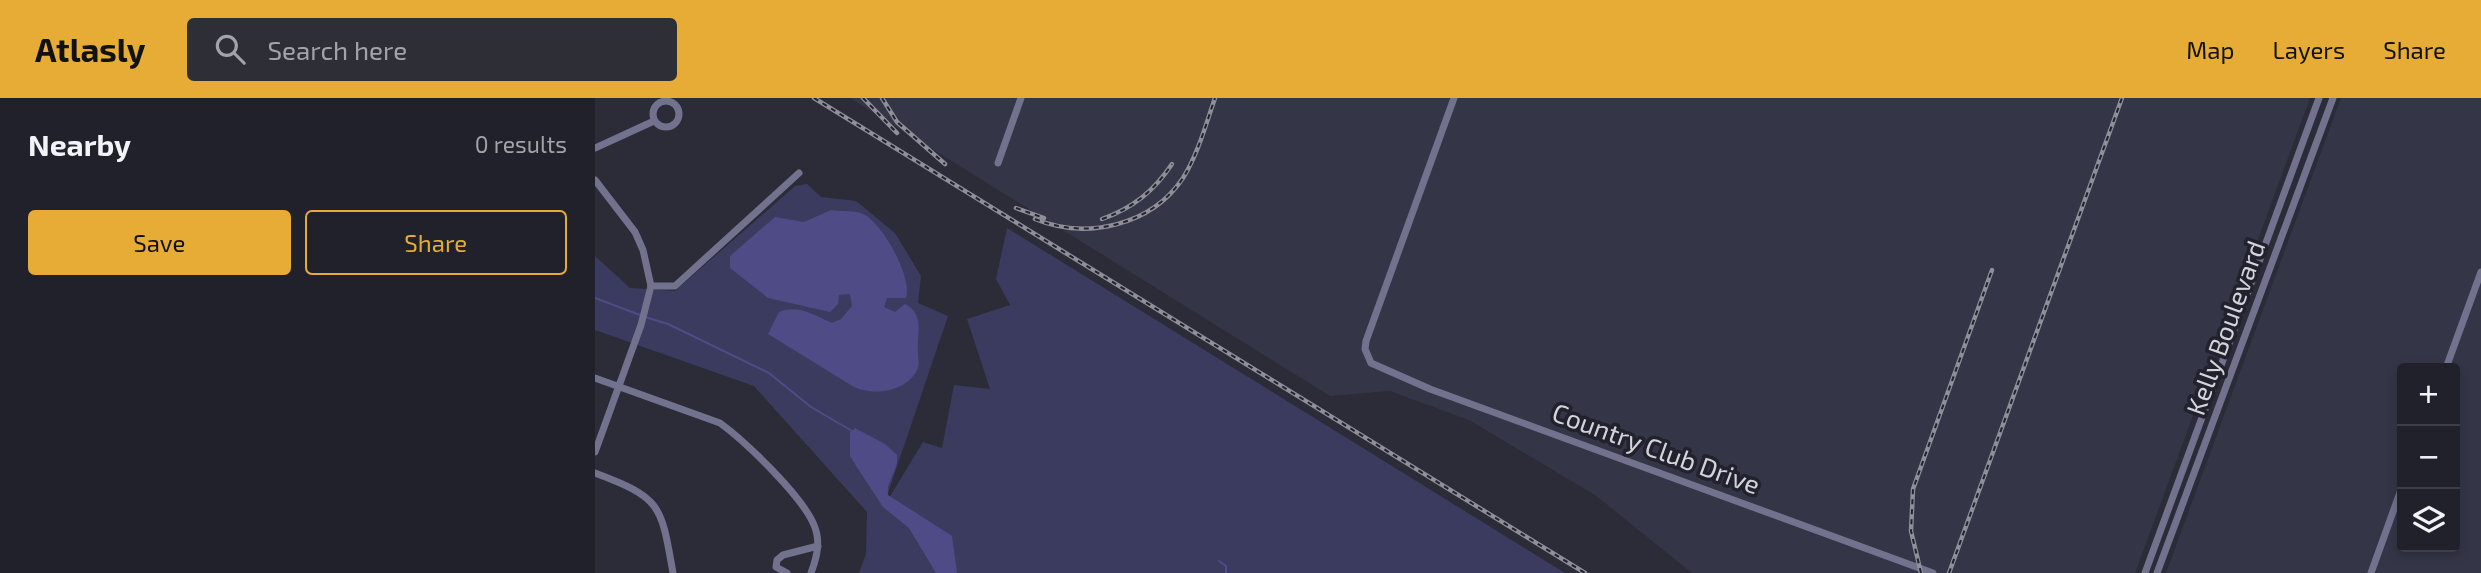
<!DOCTYPE html>
<meta charset="utf-8">
<style>
body{margin:0;font-family:"Exo 2",sans-serif;background:#2d2e36;color:#f1f3f6}
.controls{position:absolute;right:21px;bottom:21px;display:grid;overflow:hidden;border-radius:7px;box-shadow:0 4px 10px #0003}
.controls button{width:63px;height:63px;display:grid;place-items:center;padding:0;border:0;border-bottom:2px solid #3d3e47;background:#20212a;color:#f1f3f6;font:35px sans-serif}
.list{margin:0;padding:0;list-style:none}
h2{display:flex;justify-content:space-between;align-items:center;height:91px;margin:0;padding:0 28px;font-size:30px}
h2 small{font-size:23px;font-weight:400;color:#a2a3a8}
.actions{display:flex;gap:14px;padding:21px 28px}
.actions a{flex:1;padding:16px 0;border:2px solid #e6ac36;border-radius:7px;text-align:center;font-size:24px;color:#e6ac36}
.actions .main{background:#e6ac36;color:#111}
.icon{flex:none;width:38px;height:38px;fill:none;stroke:currentColor;stroke-width:2;stroke-linecap:round;stroke-linejoin:round}
.map{position:relative;flex:none;width:1886px;height:475px;overflow:hidden}
header{display:flex;align-items:center;gap:42px;box-sizing:border-box;height:98px;padding:0 35px;background:#e6ac36;color:#111}
header strong{font-size:33px}
nav{display:flex;gap:38px;margin-inline-start:auto;font-size:24px}
.search{width:490px;height:63px;background:#2d2e36;display:flex;align-items:center;gap:18px;box-sizing:border-box;padding:0 24px;border-radius:7px;color:#a2a3a8;font-size:26px}
main{display:flex}
aside{flex:1;background:#20212a}
.map>svg:first-child{display:block}
</style>
<header>
<strong>Atlasly</strong>
<div class="search"><svg class="icon" aria-label="search" viewBox="0 0 24 24"><circle cx="10" cy="10" r="6"/><path d="M15 15l6 6"/></svg>Search here</div>
<nav><a>Map</a><a>Layers</a><a>Share</a></nav>
</header>
<main>
<aside>
<h2>Nearby<small>0 results</small></h2>
<ul class="list">
</ul>
<div class="actions"><a class="main">Save</a><a>Share</a></div>
</aside>
<div class="map">
<svg width="1886" height="475" viewBox="0 0 1886 475">
<rect width="100%" height="100%" fill="#2b2c38"/>
<!-- built -->
<g fill="#343547" fill-rule="evenodd">
<path d="M255,0H1715L1540,475H1097L1000,397L874,322L795,293L735,298Z"/>
<path d="M1746,0H1886V475H1571ZM1807,270H1860V449H1807Z"/>
</g>
<!-- green -->
<path fill="#3b3b5f" d="M212,86L226,99L261,103L300,135L326,178L323,205L353,218L288,410L328,344L347,350L359,287L395,291L372,221L415,207L401,181L412,130L970,475H264L271,456L272,414L159,288L0,232V158L35,190L80,193L200,88Z"/>
<!-- water -->
<g fill="#4e4b87">
<path d="M236,112C246,114 260,112 268,116C287,124 318,180 311,200H292L289,209L300,214L310,206C331,217 321,237 323,255C323,262 325,265 322,272C311,294 279,298 259,289L173,236L184,214C203,206 219,217 237,225L246,221L257,208L255,196L244,197L243,206L235,214L173,200L135,170V158L180,119L209,124Z"/>
<path d="M260,330L290,346L302,357C304,373 291,382 293,397L357,438L362,475H341L314,430L288,409L265,374L255,358V335Z"/>
</g>
<g fill="none" stroke-linecap="round" stroke-linejoin="round">
<!-- stream -->
<g stroke="#4e4b87" stroke-width="2">
<path d="M0,200L45,217"/>
<path d="M50,219L73,226L174,275L216,309L257,333"/>
<path d="M624,463L631,468V475"/>
</g>
<!-- minor -->
<g stroke="#72728f" stroke-width="7">
<path d="M859,0L771,243L770,251L776,265L835,291L1338,475"/>
<circle cx="71" cy="16" r="13"/>
<path d="M0,50L59,23"/>
<path d="M403,65L426,0"/>
<path d="M0,82L40,134L48,152L56,188L46,227L0,354"/>
<path d="M56,188H80L204,75"/>
<path d="M1851,270L1886,174"/>
<path d="M0,280L125,325C151,344 207,398 219,427C226,443 222,459 216,475"/>
<path d="M0,375C67,400 66,407 78,475"/>
<path d="M192,475L181,469L182,462L188,457L223,448"/>
<path d="M1550,475L1724,0"/>
<path d="M1562,475L1738,0"/>
<path d="M1776,475L1807,389"/>
</g>
<!-- rail casing -->
<g stroke="#8f8f99" stroke-width="4.5">
<g id="rail">
<path d="M219,0L990,475"/>
<path d="M268,0L302,35"/>
<path d="M287,0L302,24L350,66"/>
<path d="M421,110L449,120"/>
<path d="M440,121C491,142 556,128 588,80C603,56 611,26 620,0"/>
<path d="M507,121C538,110 559,93 577,66"/>
<path d="M1326,475L1316,433L1318,391L1397,172"/>
<path d="M1354,475L1527,0"/>
</g>
</g>
<!-- rail -->
<use href="#rail" stroke="#21222d" stroke-width="2" stroke-dasharray="5" stroke-linecap="butt"/>
</g>
<g text-anchor="middle" stroke-width="7" stroke-linejoin="round" paint-order="stroke">
<!-- street labels -->
<g font-size="26" fill="#d3d3db" stroke="#21222d">
<text transform="translate(1631 230) rotate(-70)" y="9">Kelly Boulevard</text>
<text transform="translate(1061 351) rotate(20)" y="9">Country Club Drive</text>
</g>
</g>
</svg>
<div class="controls">
<button>+</button>
<button>−</button>
<button><svg class="icon" aria-label="layers" viewBox="0 0 24 24"><path d="M12 4l9 5-9 5-9-5zM3 14l9 5 9-5"/></svg></button>
</div>
</div>
</main>
